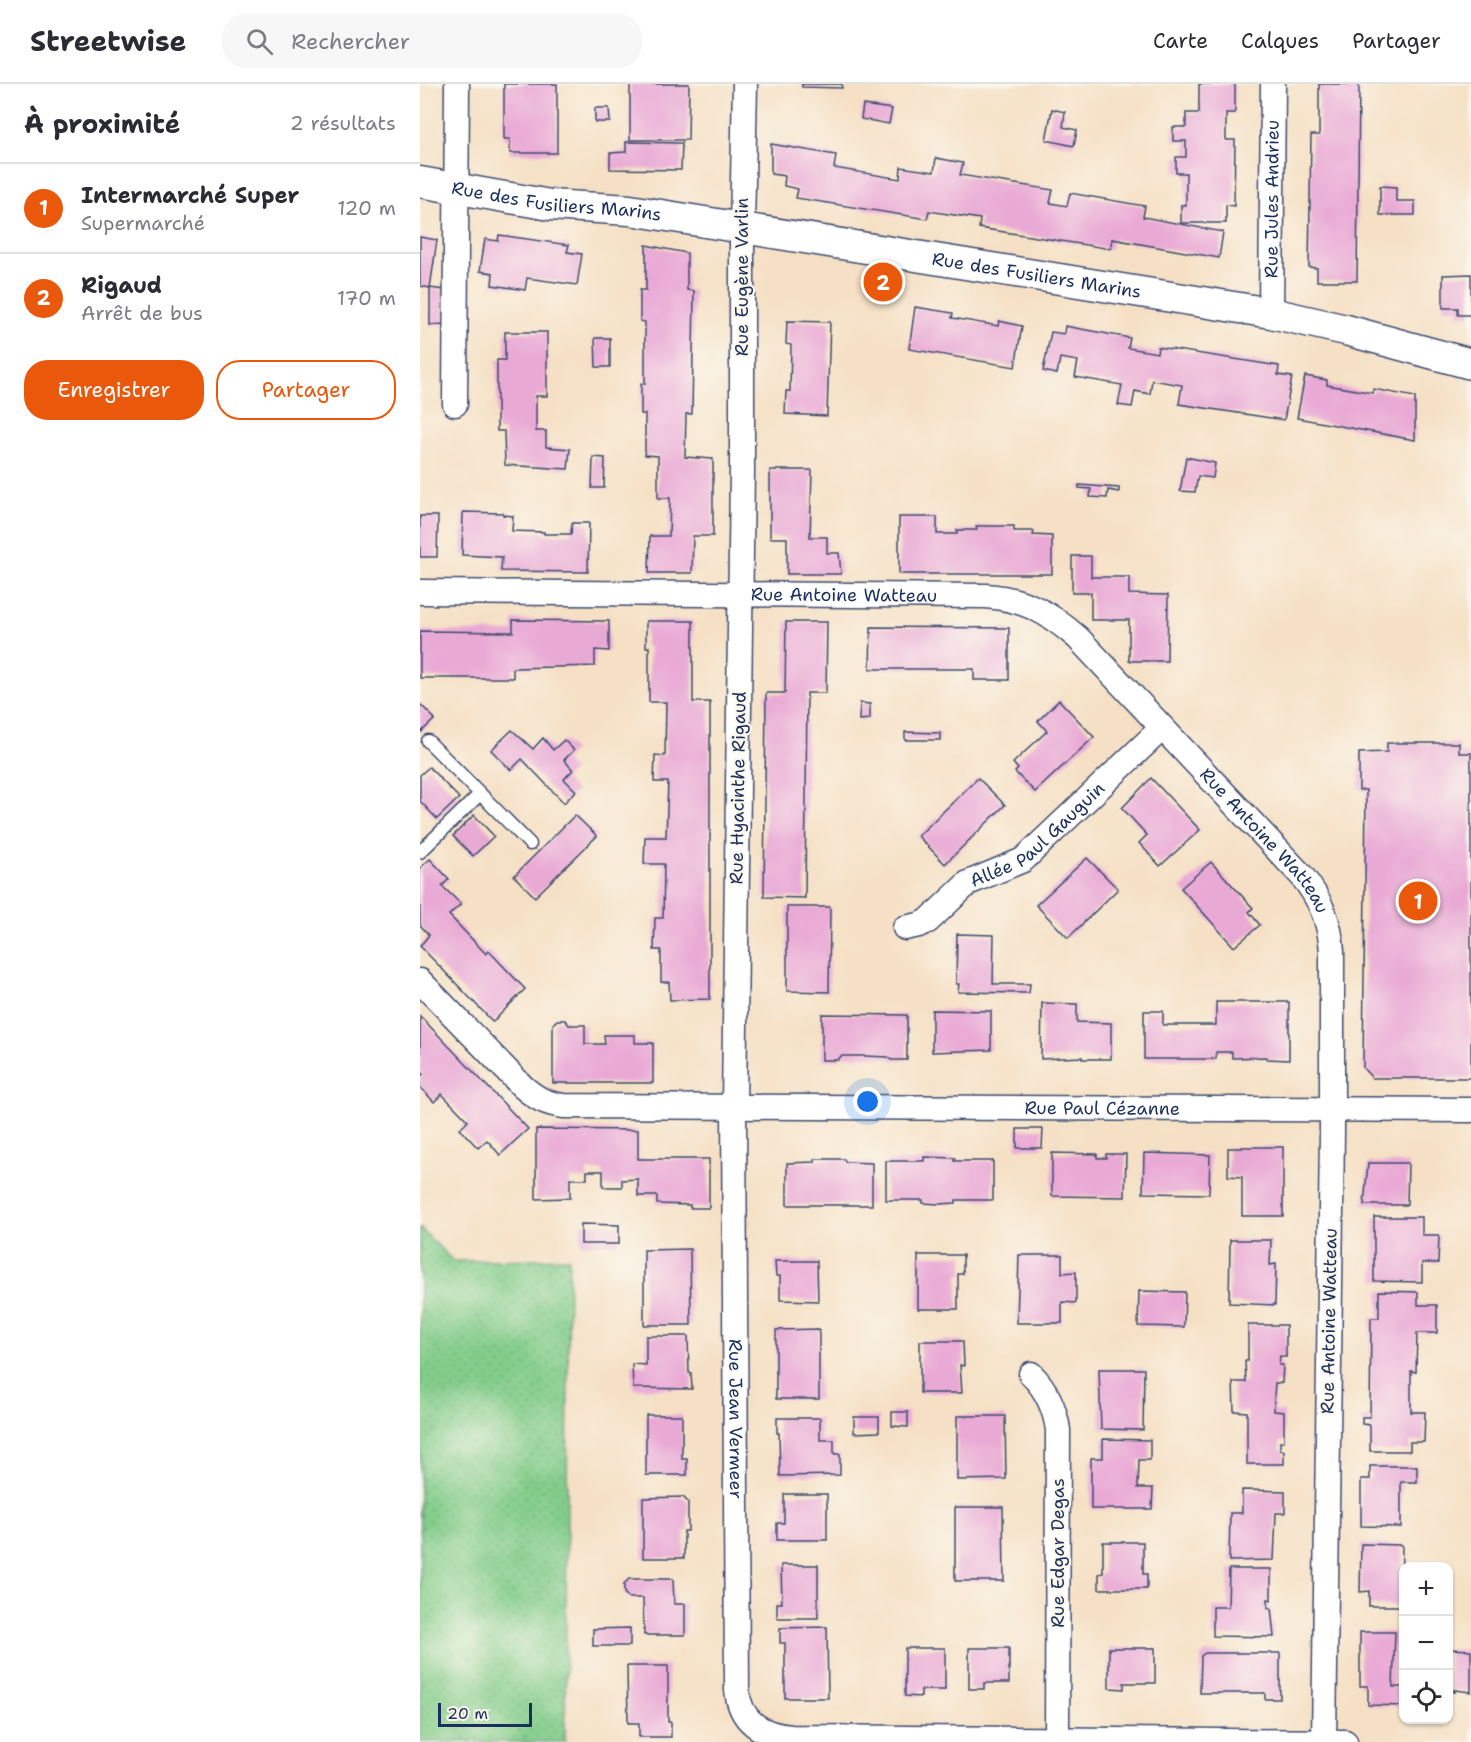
<!DOCTYPE html>
<html lang="fr">
<meta charset="utf-8">
<style>
body{margin:0;font-family:"Shantell Sans",sans-serif;background:#f7f7f7;color:#2b2b33}
.controls{position:absolute;right:18px;bottom:18px;display:grid;overflow:hidden;border-radius:12px;box-shadow:0 2px 4px #0004}
.controls button{width:54px;height:54px;display:grid;place-items:center;padding:0;border:0;border-bottom:2px solid #e1e1e2;background:#fff;color:#2b2b33;font:30px sans-serif}
.scale{position:absolute;left:18px;bottom:15px;width:94px;box-sizing:border-box;padding-left:6px;border:3px solid #1b2f5e;border-top:0;font-size:16px;line-height:21px;white-space:nowrap;color:#1b2f5e;-webkit-text-stroke:4px #fbf7ec;paint-order:stroke}
.you{position:absolute;left:448px;top:1018px;width:21px;height:21px;margin:-15px;border:4px solid #fff;border-radius:50%;background:#1a73e8;box-shadow:0 0 0 9px #1a73e833}
.badge{display:grid;place-items:center;width:39px;height:39px;border-radius:50%;background:#ea580c;color:#fff;font-size:20px;font-weight:700}
.pin{position:absolute;translate:-50% -50%;border:3px solid #fff;box-shadow:0 2px 6px #0006}
.list{margin:0;padding:0;list-style:none}
h2{display:flex;justify-content:space-between;align-items:center;height:78px;margin:0;padding:0 24px;font-size:26px}
h2 small{font-size:20px;font-weight:400;color:#7c7c81}
.list li{display:grid;grid-template-columns:39px 1fr auto;gap:18px;align-items:center;box-sizing:border-box;height:90px;padding:0 24px;border-top:2px solid #e1e1e2}
.list b{display:block;font-size:22px;white-space:nowrap}
.list p{margin:0;font-size:20px;white-space:nowrap;color:#7c7c81}
.list em{font-size:20px;font-style:normal;color:#7c7c81}
.actions{display:flex;gap:12px;padding:18px 24px}
.actions a{flex:1;padding:14px 0;border:2px solid #ea580c;border-radius:24px;text-align:center;font-size:21px;color:#ea580c}
.actions .main{background:#ea580c;color:#fff}
.icon{flex:none;width:33px;height:33px;fill:none;stroke:currentColor;stroke-width:2;stroke-linecap:round;stroke-linejoin:round}
.map{position:relative;flex:none;width:1051px;height:1658px;overflow:hidden}
header{display:flex;align-items:center;gap:36px;box-sizing:border-box;height:84px;padding:0 30px;background:#fff;border-bottom:2px solid #e1e1e2}
header strong{font-size:28px}
nav{display:flex;gap:33px;margin-inline-start:auto;font-size:21px}
.search{width:420px;height:54px;background:#f7f7f7;display:flex;align-items:center;gap:15px;box-sizing:border-box;padding:0 21px;border-radius:24px;color:#7c7c81;font-size:22px}
main{display:flex}
aside{flex:1;background:#fff}
.map>svg:first-child{display:block}
</style>
<header>
<strong>Streetwise</strong>
<div class="search"><svg class="icon" aria-label="search" viewBox="0 0 24 24"><circle cx="10" cy="10" r="6"/><path d="M15 15l6 6"/></svg>Rechercher</div>
<nav><a>Carte</a><a>Calques</a><a>Partager</a></nav>
</header>
<main>
<aside>
<h2>À proximité<small>2 résultats</small></h2>
<ul class="list">
<li><span class="badge">1</span><div><b>Intermarché Super</b><p>Supermarché</p></div><em>120 m</em></li>
<li><span class="badge">2</span><div><b>Rigaud</b><p>Arrêt de bus</p></div><em>170 m</em></li>
</ul>
<div class="actions"><a class="main">Enregistrer</a><a>Partager</a></div>
</aside>
<div class="map">
<svg width="1051" height="1658" viewBox="0 0 1051 1658">
<defs>
<pattern id="grass-dots" width="8" height="8" patternUnits="userSpaceOnUse" patternTransform="scale(1.5)"><rect width="8" height="8" fill="#83cd8a"/><path d="M2 2h.1M6 6h.1" fill="none" stroke="#71b07a" stroke-width="1.8" stroke-linecap="round"/></pattern>
</defs>
<rect width="100%" height="100%" fill="#fbf7ec"/>
<filter id="ink" filterUnits="userSpaceOnUse"><feTurbulence type="fractalNoise" baseFrequency=".0167" numOctaves="2"/><feDisplacementMap in="SourceGraphic" scale="12" xChannelSelector="R" yChannelSelector="G"/><feConvolveMatrix kernelMatrix="1 2 1 2 8 2 1 2 1" color-interpolation-filters="sRGB"/></filter>
<filter id="wash" filterUnits="userSpaceOnUse"><feTurbulence type="fractalNoise" baseFrequency=".008" numOctaves="4" result="noise"/><feDisplacementMap in="SourceGraphic" scale="24" xChannelSelector="R" yChannelSelector="G"/><feGaussianBlur stdDeviation="1.35" result="paint"/><feColorMatrix in="noise" values="0 0 0 0 0 0 0 0 0 0 0 0 0 0 0 0 0 1.4 0 .05"/><feComposite in="paint" operator="in"/></filter>
<g filter="url(#wash)">
<rect width="100%" height="100%" fill="#f5e0c5"/>
<!-- grass -->
<path fill="url(#grass-dots)" stroke="#4f7e74" stroke-width="1.5" d="M0,1144L33,1177L149,1174L145,1658H0Z"/>
<g id="blocks">
<!-- building -->
<g fill="#e9a9d5">
<path d="M84,0H137V69H90V55H84Z"/>
<path d="M210,0H269L268,56H210Z"/>
<path d="M382,0H422V4L382,3Z"/>
<path d="M779,0H815V29H806V56H815L814,122L806,121V139H761V121H766V89H756V73H766V57H753V43H766V29H779Z"/>
<path d="M899,0H939L937,197H897V184L889,183L891,51H899Z"/>
<path d="M443,21L472,25L469,40L441,35Z"/>
<path d="M175,24H189L190,38H175Z"/>
<path d="M632,25L645,28L643,43L657,46L654,62L626,56Z"/>
<path d="M206,58L262,59L261,86L190,85V69L206,68Z"/>
<path d="M351,60L416,71L414,84L480,95L481,83L514,88L516,74L543,79L540,91L633,106L630,119L647,122L650,109L725,122L723,133L803,148L799,174L692,155L691,165L559,144L560,135L509,127L507,135L376,114L378,105L364,102L365,92L351,90Z"/>
<path d="M960,102L976,103V117H995V131H960Z"/>
<path d="M79,151L149,161L147,168L162,170L157,201L107,194L105,206L72,201L73,189L60,187L65,155L78,157Z"/>
<path d="M0,153L17,156L10,204L0,202Z"/>
<path d="M226,161L267,169V206L274,207L272,330H266L265,373L293,375V452H273L272,489H229L230,452H249L250,414H238V372L225,371V330H221V300H225V238L220,237V206H226Z"/>
<path d="M1051,190V231H1038V224H1023V191Z"/>
<path d="M10,204L25,206V240L10,241Z"/>
<path d="M495,223L533,229L532,234L578,242L579,237L602,242L595,283L489,265Z"/>
<path d="M367,237L410,238L407,332L365,330L366,307H370L371,261L366,260Z"/>
<path d="M645,242L710,254L708,264L737,269L738,263L859,282L858,291L872,293L864,336L759,320L762,301L732,296L730,310L715,307L712,323L698,321L702,301L655,293L658,277L640,274L637,290L623,287L631,248L644,250Z"/>
<path d="M85,248H127V312H116V347H126V363L150,365L148,385L85,381L84,347H77V276H85Z"/>
<path d="M175,254H190V283H176Z"/>
<path d="M885,292L907,296V301L953,309L954,305L995,313V356L877,334Z"/>
<path d="M173,373L185,374L184,404H172Z"/>
<path d="M766,373L795,379L793,394L778,392L775,408L760,407Z"/>
<path d="M350,386H392L390,453H407V469H419L421,490H367V454H350Z"/>
<path d="M659,401L699,404V408L688,406L687,414L670,413L671,405L659,404Z"/>
<path d="M43,428L83,429V431L93,432L92,447L124,448V450H151L152,439H169L168,488L81,487L82,473L42,471Z"/>
<path d="M0,432H18L17,473H0Z"/>
<path d="M479,433H517V450H537V446H557L556,442H594V447H614L613,451L632,452V490H479Z"/>
<path d="M652,472H671V493H709V510L748,511L747,577H709V536H671V509H652Z"/>
<path d="M93,536L189,537V567L175,566V582L93,584V594H0V547L93,548Z"/>
<path d="M226,537H273V618H290V915L250,916L249,898H241V866H234L235,834H243L244,780H224L225,753H246L248,698H234L235,671L245,672L246,618H229V563H226Z"/>
<path d="M366,538H407L406,609H387L385,814L344,813L346,609H365Z"/>
<path d="M451,543L589,544V596H554V585H450Z"/>
<path d="M639,616L674,653L615,708L595,688L598,685L593,679L627,647L618,637Z"/>
<path d="M440,619L450,620V635L439,636Z"/>
<path d="M0,620L15,635L0,649Z"/>
<path d="M92,646L113,665L123,654L133,666L144,656L154,666L144,676L153,686L144,695L156,707L144,719L102,675L91,686L71,666Z"/>
<path d="M485,648L520,649V656H485Z"/>
<path d="M967,659H1039V669H1051V994H952L943,984L946,706H939V669L967,668Z"/>
<path d="M9,683L39,714L17,735L0,717V691Z"/>
<path d="M558,694L585,721L525,780L498,752Z"/>
<path d="M731,694L780,746L740,782L719,759L727,751L702,724Z"/>
<path d="M54,731L74,752L53,772L33,752Z"/>
<path d="M155,731L177,752L115,813L94,792Z"/>
<path d="M667,774L698,805L648,854L616,821Z"/>
<path d="M10,775L29,795L22,802L41,820L29,831L66,870L69,867L105,905L73,938L0,862L9,851L0,841V784Z"/>
<path d="M791,778L833,824L829,828L840,841L814,863L761,804Z"/>
<path d="M367,823H410L409,908L367,907Z"/>
<path d="M537,850L574,851L573,900H610L609,909L538,908L539,900H536Z"/>
<path d="M796,918H869V976L847,975V973L812,974V968H796V975H724V927H743V941H796Z"/>
<path d="M622,919L657,920V938L691,939V975H662V973L621,975Z"/>
<path d="M512,926L571,927V966L512,968Z"/>
<path d="M402,930L487,931V976H471L468,973L445,972H421L418,976H402Z"/>
<path d="M0,932L108,1045L80,1071L67,1056L58,1064L40,1045L48,1037L22,1010L14,1018L0,1003V993L3,990L0,987Z"/>
<path d="M137,936H145L149,941H165V960H185L184,951H215V959H233V999H133V940Z"/>
<path d="M116,1045L218,1046V1075H289V1124H270V1121L237,1120V1112H218V1095L202,1096V1103H183V1087H167V1095H150V1114L116,1115Z"/>
<path d="M597,1045H623L622,1064H597Z"/>
<path d="M822,1063H863V1132H822V1093L808,1092V1064H822Z"/>
<path d="M632,1069L677,1070V1074H686V1070H706L705,1113L632,1112Z"/>
<path d="M724,1069L790,1071L789,1110L723,1109Z"/>
<path d="M504,1073L535,1074L534,1077H573V1116H536V1119L519,1120L503,1119V1116H466V1077H504Z"/>
<path d="M395,1075H424L425,1078L452,1079V1121H367V1079L395,1078Z"/>
<path d="M948,1079H988L987,1121H944Z"/>
<path d="M954,1133H1002V1151H1019L1018,1179H1002V1198L954,1197Z"/>
<path d="M161,1140L199,1141V1160H161Z"/>
<path d="M810,1156H851L850,1181L856,1180L855,1221L809,1219Z"/>
<path d="M270,1165L271,1241H224V1166Z"/>
<path d="M498,1171H543V1190H538V1225H498Z"/>
<path d="M599,1171H642V1189L656,1188V1219L642,1218V1239H597Z"/>
<path d="M355,1177H397L398,1217L360,1216V1192H356Z"/>
<path d="M719,1207L765,1208L764,1243L718,1242Z"/>
<path d="M959,1207L998,1208V1221H1017V1249H997L996,1288L991,1287V1328H1005L1004,1358H990V1367H950V1341L942,1340V1333H950L951,1234H959Z"/>
<path d="M828,1241H866V1273L860,1272L859,1281H863L862,1299H855L854,1312V1327L864,1328V1358H860V1366L864,1367V1380H827V1328L814,1327L813,1298H826L825,1277H828Z"/>
<path d="M399,1245V1315H356V1246Z"/>
<path d="M226,1252H268L269,1289H271L272,1305L213,1304L212,1280L226,1281Z"/>
<path d="M500,1257H543L544,1282L540,1281L542,1309H500Z"/>
<path d="M679,1285H724L723,1346L681,1345Z"/>
<path d="M472,1328H488V1343L472,1342Z"/>
<path d="M226,1331H262V1375H267V1391H226Z"/>
<path d="M537,1332H585L586,1395L537,1396Z"/>
<path d="M434,1333H459V1348L434,1349Z"/>
<path d="M357,1334H400V1356H414V1370H420V1391L360,1392L359,1349H357Z"/>
<path d="M683,1355L730,1356V1376H719L718,1404H733L732,1425H671V1374H683Z"/>
<path d="M950,1382H997V1398H981V1443L941,1442V1395H950Z"/>
<path d="M822,1406L865,1407V1429H856L854,1476L809,1477L810,1429H822Z"/>
<path d="M364,1410H407V1456H357V1439H364Z"/>
<path d="M263,1413L268,1418V1447H264V1474H223V1414Z"/>
<path d="M535,1423H583L584,1497H535Z"/>
<path d="M683,1458H723V1490H727V1505H679V1490L683,1489Z"/>
<path d="M941,1460L982,1461L981,1522H949V1507L940,1508Z"/>
<path d="M361,1481H398V1534H357V1519H362Z"/>
<path d="M809,1485H851V1516L848,1515V1524H851L854,1553L793,1552V1523H808Z"/>
<path d="M209,1495H253L254,1520H265V1551H224L223,1514H209L204,1509V1500Z"/>
<path d="M407,1543L408,1614H365V1559H360V1544Z"/>
<path d="M210,1544V1562H173V1545Z"/>
<path d="M940,1548H975L973,1603H984V1622L948,1621V1602H940Z"/>
<path d="M485,1564H525V1606H501V1613L485,1612Z"/>
<path d="M549,1564H589V1599H564V1605H549Z"/>
<path d="M689,1564H735V1599H704V1605L689,1604Z"/>
<path d="M1029,1565L1051,1566V1608L1034,1606L1035,1608H1029Z"/>
<path d="M785,1569H860V1615H845V1609H780L781,1572Z"/>
<path d="M207,1582H248V1638H251V1653H219V1639H208Z"/>
</g>
</g>
</g>
<g filter="url(#ink)">
<use href="#blocks" fill-opacity="0" stroke="#3c4a6d" stroke-width="1.5"/>
<g fill="none" stroke-linecap="round" stroke-linejoin="round">
<!-- service casing -->
<g stroke="#3c4a6d" stroke-width="15">
<g id="service">
<path d="M8,657L110,760"/>
<path d="M0,768L60,710"/>
</g>
</g>
<!-- minor casing -->
<g stroke="#3c4a6d" stroke-width="27">
<g id="minor">
<path id="s1" d="M325,0L322,144V386L314,1022L317,1606C320,1638 342,1651 372,1653L925,1658"/>
<path id="s2" d="M851,229L853,0"/>
<path d="M35,320L37,0"/>
<path id="s3" d="M0,508L566,512C605,515 628,528 658,554L882,792C900,815 910,837 912,867V1049L904,1658"/>
<path id="s4" d="M485,844L499,841L508,837L548,799L603,776L742,644"/>
<path id="s5" d="M0,897L103,1003C117,1015 127,1020 144,1022L1051,1026"/>
<path d="M611,1290C627,1306 635,1324 638,1346L637,1656"/>
</g>
</g>
<!-- tertiary casing -->
<g stroke="#3c4a6d" stroke-width="33">
<g id="tertiary">
<path id="s6" d="M0,98L130,121L210,126L851,229L926,246L1051,280"/>
</g>
</g>
<!-- service -->
<use href="#service" stroke="#fff" stroke-width="12"/>
<!-- minor -->
<use href="#minor" stroke="#fff" stroke-width="24"/>
<!-- tertiary -->
<use href="#tertiary" stroke="#fff" stroke-width="30"/>
</g>
</g>
<g text-anchor="middle" stroke-width="4.5" stroke-linejoin="round" paint-order="stroke">
<!-- street labels -->
<g font-size="18" fill="#1b2f5e" stroke="#fbf7ec">
<text dy="6" stroke="none"><textPath href="#s2" startOffset="114">Rue Jules Andrieu</textPath></text>
<text dy="6" stroke="none"><textPath href="#s6" startOffset="138">Rue des Fusiliers Marins</textPath></text>
<text dy="6" stroke="none"><textPath href="#s6" startOffset="624">Rue des Fusiliers Marins</textPath></text>
<text transform="translate(322 193) rotate(-90)" y="6">Rue Eugène Varlin</text>
<text dy="6" stroke="none"><textPath href="#s3" startOffset="424">Rue Antoine Watteau</textPath></text>
<text transform="translate(318 704) rotate(-89)" y="6">Rue Hyacinthe Rigaud</text>
<text dy="6" stroke="none"><textPath href="#s4" startOffset="165">Allée Paul Gauguin</textPath></text>
<text dy="6" stroke="none"><textPath href="#s3" startOffset="945">Rue Antoine Watteau</textPath></text>
<text dy="6" stroke="none"><textPath href="#s5" startOffset="732">Rue Paul Cézanne</textPath></text>
<text transform="translate(909 1237) rotate(-89)" y="6">Rue Antoine Watteau</text>
<text dy="6" stroke="none"><textPath href="#s1" startOffset="1335">Rue Jean Vermeer</textPath></text>
<text transform="translate(638 1469) rotate(-90)" y="6">Rue Edgar Degas</text>
</g>
</g>
</svg>
<div class="controls">
<button>+</button>
<button>−</button>
<button><svg class="icon" aria-label="locate" viewBox="0 0 24 24"><circle cx="12" cy="12" r="6"/><path d="M12 2v4M12 18v4M2 12h4M18 12h4"/></svg></button>
</div>
<div class="scale">20 m</div>
<div class="you"></div>
<div class="pin badge" style="left:998px;top:817px">1</div>
<div class="pin badge" style="left:463px;top:198px">2</div>
</div>
</main>
